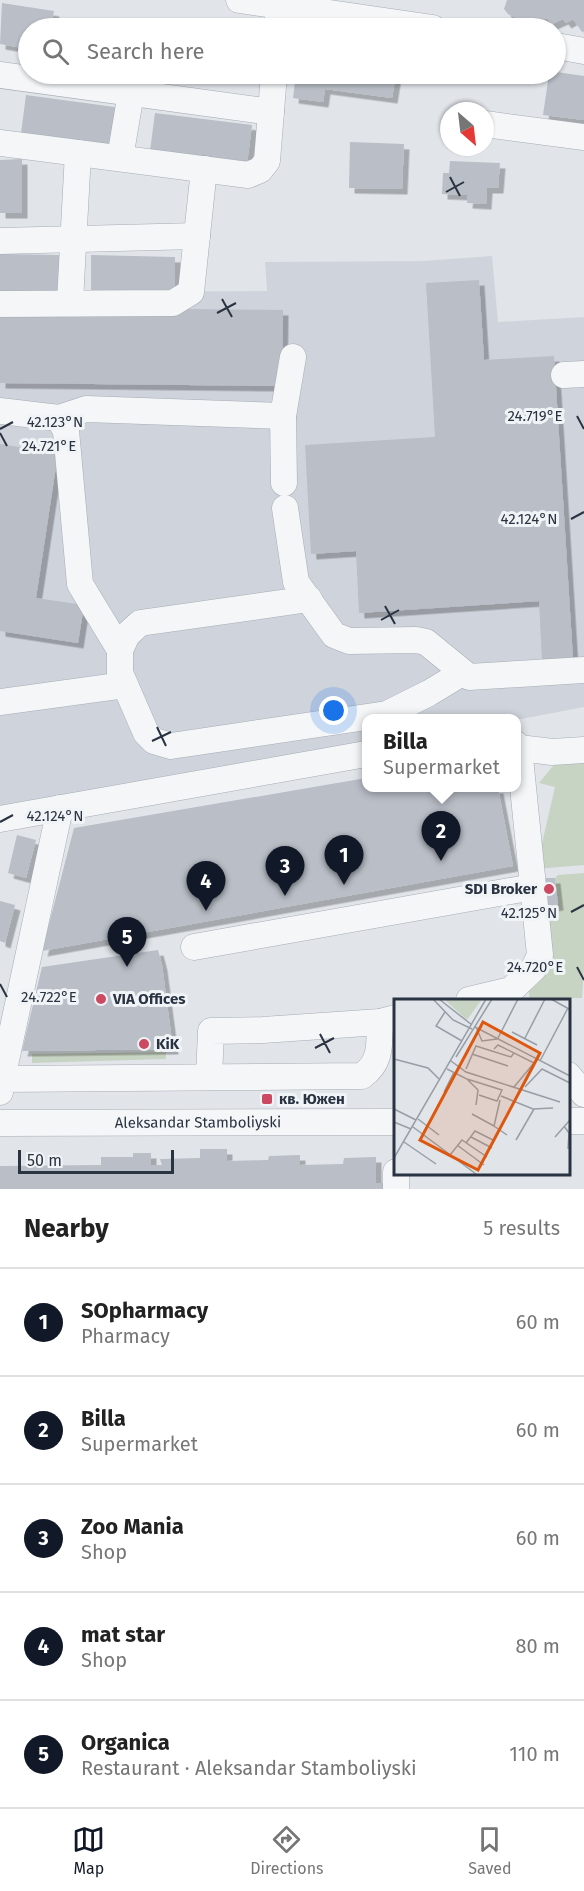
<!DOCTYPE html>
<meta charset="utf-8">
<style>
body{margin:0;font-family:"Fira Sans",sans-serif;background:#f2f2f2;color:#222}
.compass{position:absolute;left:440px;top:102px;width:54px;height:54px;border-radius:50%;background:#fff;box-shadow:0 2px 4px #0004;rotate:152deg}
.scale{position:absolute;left:18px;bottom:15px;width:156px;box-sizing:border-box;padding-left:6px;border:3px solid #2a3341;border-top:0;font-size:16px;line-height:21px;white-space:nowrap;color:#2a3341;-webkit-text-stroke:4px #f1f4f7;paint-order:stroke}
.you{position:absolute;left:334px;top:711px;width:21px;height:21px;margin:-15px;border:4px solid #fff;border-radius:50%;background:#1a73e8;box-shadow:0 0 0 9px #1a73e833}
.badge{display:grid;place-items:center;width:39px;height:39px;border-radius:50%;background:#111827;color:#fff;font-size:20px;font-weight:700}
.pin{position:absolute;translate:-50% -50px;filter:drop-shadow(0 2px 3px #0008)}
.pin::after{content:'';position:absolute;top:32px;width:21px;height:18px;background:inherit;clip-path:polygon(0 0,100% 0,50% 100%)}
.popup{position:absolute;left:362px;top:714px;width:159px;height:78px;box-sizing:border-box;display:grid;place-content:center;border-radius:12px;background:#fff;filter:drop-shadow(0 2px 4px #0005);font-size:20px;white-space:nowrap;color:#767676}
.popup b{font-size:22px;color:#222}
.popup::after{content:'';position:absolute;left:50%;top:100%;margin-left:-12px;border:12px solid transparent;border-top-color:#fff}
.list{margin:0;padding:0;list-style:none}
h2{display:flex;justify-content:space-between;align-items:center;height:78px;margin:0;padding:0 24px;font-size:26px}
h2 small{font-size:20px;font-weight:400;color:#767676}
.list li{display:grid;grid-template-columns:39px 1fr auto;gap:18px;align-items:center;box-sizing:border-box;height:108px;padding:0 24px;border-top:2px solid #e0e0e0}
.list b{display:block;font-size:22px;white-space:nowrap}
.list p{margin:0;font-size:20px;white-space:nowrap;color:#767676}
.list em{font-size:20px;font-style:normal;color:#767676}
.icon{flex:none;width:33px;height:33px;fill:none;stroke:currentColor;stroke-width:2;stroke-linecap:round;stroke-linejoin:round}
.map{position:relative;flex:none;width:584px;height:1189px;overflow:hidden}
.search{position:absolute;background:#fff;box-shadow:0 2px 4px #0004;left:18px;right:18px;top:18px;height:66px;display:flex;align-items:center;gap:15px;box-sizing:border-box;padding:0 21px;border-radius:33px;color:#767676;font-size:22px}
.sheet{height:618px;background:#fff}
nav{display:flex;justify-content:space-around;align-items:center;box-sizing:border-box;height:84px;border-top:2px solid #e0e0e0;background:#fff;font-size:16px;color:#767676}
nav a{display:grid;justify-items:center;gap:3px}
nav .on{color:#111827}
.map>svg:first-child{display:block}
</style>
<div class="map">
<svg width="584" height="1189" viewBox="0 0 584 1189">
<defs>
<filter id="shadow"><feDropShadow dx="5.5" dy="5.5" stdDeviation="0" flood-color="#0004"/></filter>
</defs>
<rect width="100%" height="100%" fill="#e1e5ea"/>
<!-- built -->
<path fill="#cfd4dc" d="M492,256L498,322L584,317V707L516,720V718H366V750L0,823V293L267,291L265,262L423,261Z"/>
<!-- green -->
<g fill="#c8d4c3">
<path d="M584,755V865L536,869L555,787L539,783L558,760Z"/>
<path d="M584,873V968L582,998H552V1000H530L527,977L543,907L558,905L555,878L558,875Z"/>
<path d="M166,1052V1059L32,1063V1054Z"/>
</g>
<!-- building -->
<g fill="#b9bec7" filter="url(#shadow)">
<path d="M507,0H584V31L582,32L573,19L566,23L563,19L552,24L547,18L537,22L534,18L526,22L508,14L504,9Z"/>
<path d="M2,3L54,11L51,28H28V49L0,44Z"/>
<path d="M99,18L151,26V28H98Z"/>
<path d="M556,72L584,76V120L543,115L549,74Z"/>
<path d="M296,74H396L392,98L325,89L323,102L293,98Z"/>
<path d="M26,95L122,108L117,146L21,133Z"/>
<path d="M155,113L252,125L247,163L150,151Z"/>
<path d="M350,142L404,144L402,189L349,188Z"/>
<path d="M22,159V213H0V160Z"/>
<path d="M450,161L500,163L498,188H487L486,204L467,203L468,195L442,194L443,173H449Z"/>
<path d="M0,254L59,255V297H0Z"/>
<path d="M91,255L175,257V297L91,295Z"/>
<path d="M479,280L484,360L554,356L573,659L542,661L539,601L359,613L356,551L311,554L305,445L435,437L426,283Z"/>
<path d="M0,307L283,310L282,386L0,383Z"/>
<path d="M0,444L58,453L36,598L84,605L78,643L0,631Z"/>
<path d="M366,778V788H498L513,866L42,951L74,828Z"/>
<path d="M17,835L36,840L26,878L8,873Z"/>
<path d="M540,878H555L558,905L543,907Z"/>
<path d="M0,901L15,905L5,943L0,941Z"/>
<path d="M158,950L162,965L173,1049L22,1051L42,967Z"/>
<path d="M200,1149H227V1161L268,1160L269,1156L300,1155V1165L343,1164L344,1158L376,1157V1183H388V1189H0V1166L101,1165V1157H133V1153H151V1165H162L160,1159L200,1158Z"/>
</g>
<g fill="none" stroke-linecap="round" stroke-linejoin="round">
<!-- minor casing -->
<g stroke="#a6acb4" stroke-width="27">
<g id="minor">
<path d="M239,0L433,28"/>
<path d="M277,28L279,6"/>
<path d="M556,46L584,51"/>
<path d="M0,75L271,112"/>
<path d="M485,124L584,137"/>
<path d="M0,143L248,175L260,170L267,161L274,74"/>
<path d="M120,158L131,93"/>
<path d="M0,241L197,236"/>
<path d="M70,302L78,153"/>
<path d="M0,304L173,303L191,292L204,169"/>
<path d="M564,375L584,374"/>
<path d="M0,411L59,418L66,431L80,584L120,650"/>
<path d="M59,418L86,409L283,416"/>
<path d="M284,483L283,416L293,357"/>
<path d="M285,508L296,582L334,635L349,641L416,640L426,642L469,677L584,670"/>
<path d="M309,599L140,623L127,635L120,650V673L146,733L154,741L171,746L387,714L429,693L462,673"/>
<path d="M0,702L125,685"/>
<path d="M516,744L519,748L552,752L584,750"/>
<path d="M0,819L366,754"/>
<path d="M194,947L533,887"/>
<path d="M469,1000L511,990L534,968L540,955L519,748"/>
<path d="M568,1075L584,1094"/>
<path d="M209,1077L211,1031L263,1030L380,1022L395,1018"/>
<path d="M2,1079L60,808"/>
<path d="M0,1092L2,1079L362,1076C382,1062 379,1044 380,1022"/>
<path d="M568,1121H584"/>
<path id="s1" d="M0,1123L395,1122"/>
<path d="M396,1172V1189"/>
</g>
</g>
<!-- minor -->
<use href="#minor" stroke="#f4f6f8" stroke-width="26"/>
</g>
<!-- ticks -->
<path fill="none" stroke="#2a3341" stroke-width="2" d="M450,177L460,196M446,192L464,182M222,299L232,317M217,313L236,303M577,416L584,429M0,429L13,422M0,433L7,446M571,519L584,512M385,606L395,624M381,620L399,610M157,727L166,746M152,741L171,732M0,822L13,815M571,912L584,905M577,967L584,980M0,984L7,997M320,1034L330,1053M315,1048L334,1038"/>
<!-- markers -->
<g fill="#cc4962" stroke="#f1f4f7" stroke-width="2">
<circle cx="549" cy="889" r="6"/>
<circle cx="101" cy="999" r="6"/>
<circle cx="144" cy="1044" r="6"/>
<rect x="261" y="1093" width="12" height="12" rx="3"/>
</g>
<g text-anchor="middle" stroke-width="6" stroke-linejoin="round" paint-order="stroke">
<!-- poi labels -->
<g font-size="15" font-weight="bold" fill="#2a3341" stroke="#f1f4f7" text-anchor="start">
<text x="537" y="894" text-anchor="end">SDI Broker</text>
<text x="113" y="1004">VIA Offices</text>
<text x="156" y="1049">KiK</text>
<text x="279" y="1104">кв. Южен</text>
</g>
<!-- street labels -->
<g font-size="15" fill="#2a3341" stroke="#f1f4f7">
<text dy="5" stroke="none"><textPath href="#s1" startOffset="198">Aleksandar Stamboliyski</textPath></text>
</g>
</g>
<!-- overview -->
<g transform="translate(394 999)">
<rect width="176" height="176" fill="#e1e5ea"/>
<path d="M50,0H88L73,21Z" fill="#c8d4c3"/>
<path fill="none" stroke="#989ea6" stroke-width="1.5" d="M39,0L59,21L78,30M45,0L78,26M157,0L175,10M51,13L42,27L68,42M81,28L176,77M82,28L88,42L103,40M118,33L143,46M104,39L124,0M131,39L151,0M100,50L104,46L140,64L143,60M78,55L114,67M62,58L98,0M0,60L34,69L45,80M57,62L72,73L166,103M146,62L174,9M53,70L73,80L84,91L82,106M72,70L82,47L117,58L120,54M73,80L108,91L103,102L85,96M120,88L140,64M131,88L148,70L176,84M50,93L60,73M107,97L139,110L159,109M106,101L100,127L113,136M0,110L22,121M78,115L100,127M24,120L45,136M0,123L17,130M170,127L175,134L174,150M19,128L82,175M77,138L98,149M161,138L176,121M122,141L140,110M10,143L42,165M72,144L81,132L101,142M63,146L90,166M56,156L68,141L93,158M0,159L92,0"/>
<path fill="#de570f" fill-opacity="0.15" stroke="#de570f" stroke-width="3" d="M89,23L146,54L84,171L26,141Z"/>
<rect width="176" height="176" fill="none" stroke="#2a3341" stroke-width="3"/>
</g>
<g font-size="15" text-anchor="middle" fill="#2a3341" stroke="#f1f4f7" stroke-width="6" stroke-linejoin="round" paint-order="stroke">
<text x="535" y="421">24.719°E</text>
<text x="55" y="427">42.123°N</text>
<text x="49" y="451">24.721°E</text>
<text x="529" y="524">42.124°N</text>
<text x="55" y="821">42.124°N</text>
<text x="529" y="918">42.125°N</text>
<text x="535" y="972">24.720°E</text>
<text x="49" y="1002">24.722°E</text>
</g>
</svg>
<svg class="compass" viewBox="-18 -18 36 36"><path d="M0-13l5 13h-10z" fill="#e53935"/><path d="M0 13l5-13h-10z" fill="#767676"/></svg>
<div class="scale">50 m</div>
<div class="you"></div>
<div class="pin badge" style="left:344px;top:885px">1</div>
<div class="pin badge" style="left:441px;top:861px">2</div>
<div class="popup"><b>Billa</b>Supermarket</div>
<div class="pin badge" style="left:285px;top:896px">3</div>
<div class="pin badge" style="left:206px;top:911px">4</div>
<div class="pin badge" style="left:127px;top:967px">5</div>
<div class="search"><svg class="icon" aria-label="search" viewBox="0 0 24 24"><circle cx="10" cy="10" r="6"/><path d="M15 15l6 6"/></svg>Search here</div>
</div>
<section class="sheet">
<h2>Nearby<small>5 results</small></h2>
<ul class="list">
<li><span class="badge">1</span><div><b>SOpharmacy</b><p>Pharmacy</p></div><em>60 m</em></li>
<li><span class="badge">2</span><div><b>Billa</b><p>Supermarket</p></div><em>60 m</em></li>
<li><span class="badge">3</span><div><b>Zoo Mania</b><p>Shop</p></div><em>60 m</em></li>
<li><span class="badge">4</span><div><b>mat star</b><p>Shop</p></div><em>80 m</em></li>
<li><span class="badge">5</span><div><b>Organica</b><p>Restaurant · Aleksandar Stamboliyski</p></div><em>110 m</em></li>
</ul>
</section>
<nav>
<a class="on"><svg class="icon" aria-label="map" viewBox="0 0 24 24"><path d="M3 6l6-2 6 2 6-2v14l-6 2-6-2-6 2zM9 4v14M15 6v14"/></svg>Map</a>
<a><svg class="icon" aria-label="directions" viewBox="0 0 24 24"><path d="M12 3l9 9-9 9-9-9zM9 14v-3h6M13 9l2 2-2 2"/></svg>Directions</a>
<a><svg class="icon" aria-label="saved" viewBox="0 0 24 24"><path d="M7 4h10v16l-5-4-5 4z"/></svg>Saved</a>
</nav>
